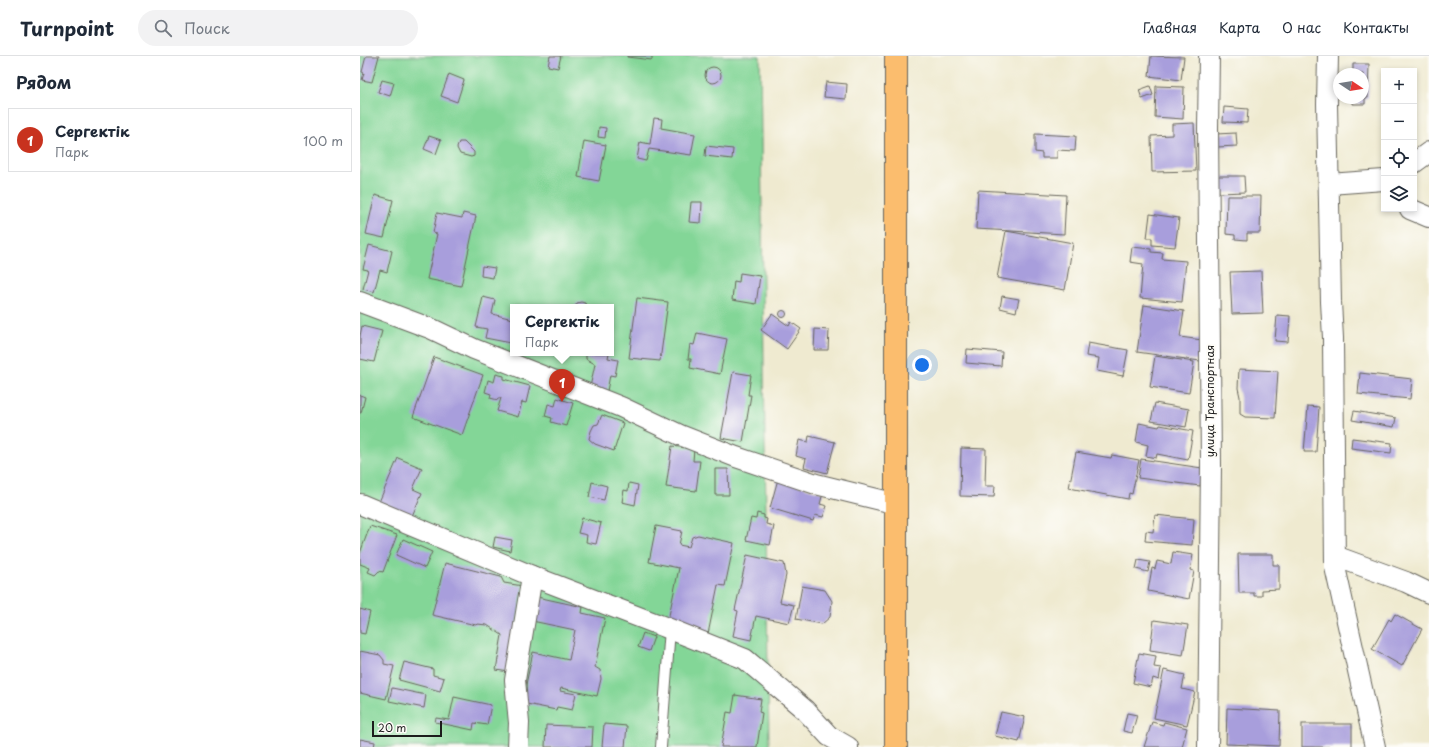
<!DOCTYPE html>
<html lang="ru">
<meta charset="utf-8">
<style>
body{margin:0;font-family:"Playpen Sans",sans-serif;background:#f2f2f3;color:#1f2937}
.controls{position:absolute;right:12px;top:12px;display:grid;overflow:hidden;border-radius:0px;box-shadow:0 2px 6px #0003}
.controls button{width:36px;height:36px;display:grid;place-items:center;padding:0;border:0;border-bottom:1px solid #e0e1e3;background:#fff;color:#1f2937;font:20px sans-serif}
.compass{position:absolute;left:973px;top:12px;width:36px;height:36px;border-radius:50%;background:#fff;box-shadow:0 2px 6px #0003;rotate:102deg}
.scale{position:absolute;left:12px;bottom:10px;width:70px;box-sizing:border-box;padding-left:4px;border:2px solid #1c1c1c;border-top:0;font-size:11px;line-height:14px;white-space:nowrap;color:#1c1c1c;-webkit-text-stroke:3px #fdfcf7;paint-order:stroke}
.you{position:absolute;left:562px;top:309px;width:14px;height:14px;margin:-10px;border:3px solid #fff;border-radius:50%;background:#1a73e8;box-shadow:0 0 0 6px #1a73e833}
.badge{display:grid;place-items:center;width:26px;height:26px;border-radius:50%;background:#c8321e;color:#fff;font-size:13px;font-weight:700}
.pin{position:absolute;translate:-50% -33px;filter:drop-shadow(0 1px 2px #0008)}
.pin::after{content:'';position:absolute;top:21px;width:14px;height:12px;background:inherit;clip-path:polygon(0 0,100% 0,50% 100%)}
.popup{position:absolute;left:150px;top:248px;width:104px;height:52px;box-sizing:border-box;display:grid;place-content:center;border-radius:0px;background:#fff;filter:drop-shadow(0 1px 3px #0005);font-size:13px;white-space:nowrap;color:#747a83}
.popup b{font-size:15px;color:#1f2937}
.popup::after{content:'';position:absolute;left:50%;top:100%;margin-left:-8px;border:8px solid transparent;border-top-color:#fff}
.list{margin:0;padding:0;list-style:none}
h2{display:flex;justify-content:space-between;align-items:center;height:52px;margin:0;padding:0 16px;font-size:17px}
h2 small{font-size:13px;font-weight:400;color:#747a83}
.list li{display:grid;grid-template-columns:26px 1fr auto;gap:12px;align-items:center;box-sizing:border-box;height:64px;margin:0 8px 8px;padding:0 8px;border:1px solid #e0e1e3;border-radius:0px}
.list b{display:block;font-size:15px;white-space:nowrap}
.list p{margin:0;font-size:13px;white-space:nowrap;color:#747a83}
.list em{font-size:13px;font-style:normal;color:#747a83}
.icon{flex:none;width:22px;height:22px;fill:none;stroke:currentColor;stroke-width:2;stroke-linecap:round;stroke-linejoin:round}
.map{position:relative;flex:none;width:1069px;height:691px;overflow:hidden}
header{display:flex;align-items:center;gap:24px;box-sizing:border-box;height:56px;padding:0 20px;background:#fff;border-bottom:1px solid #e0e1e3}
header strong{font-size:19px}
nav{display:flex;gap:22px;margin-inline-start:auto;font-size:14px}
.search{width:280px;height:36px;background:#f2f2f3;display:flex;align-items:center;gap:10px;box-sizing:border-box;padding:0 14px;border-radius:22px;color:#747a83;font-size:15px}
main{display:flex}
aside{flex:1;background:#fff}
.map>svg:first-child{display:block}
</style>
<header>
<strong>Turnpoint</strong>
<div class="search"><svg class="icon" aria-label="search" viewBox="0 0 24 24"><circle cx="10" cy="10" r="6"/><path d="M15 15l6 6"/></svg>Поиск</div>
<nav><a>Главная</a><a>Карта</a><a>О нас</a><a>Контакты</a></nav>
</header>
<main>
<aside>
<h2>Рядом<small></small></h2>
<ul class="list">
<li><span class="badge">1</span><div><b>Сергектік</b><p>Парк</p></div><em>100 m</em></li>
</ul>
</aside>
<div class="map">
<svg width="1069" height="691" viewBox="0 0 1069 691">
<rect width="100%" height="100%" fill="#fdfcf7"/>
<filter id="ink" filterUnits="userSpaceOnUse"><feTurbulence type="fractalNoise" baseFrequency=".025" numOctaves="2"/><feDisplacementMap in="SourceGraphic" scale="8" xChannelSelector="R" yChannelSelector="G"/><feConvolveMatrix kernelMatrix="1 2 1 2 8 2 1 2 1" color-interpolation-filters="sRGB"/></filter>
<filter id="wash" filterUnits="userSpaceOnUse"><feTurbulence type="fractalNoise" baseFrequency=".012" numOctaves="4" result="noise"/><feDisplacementMap in="SourceGraphic" scale="16" xChannelSelector="R" yChannelSelector="G"/><feGaussianBlur stdDeviation="0.9" result="paint"/><feColorMatrix in="noise" values="0 0 0 0 0 0 0 0 0 0 0 0 0 0 0 0 0 1.4 0 .05"/><feComposite in="paint" operator="in"/></filter>
<g filter="url(#wash)">
<rect width="100%" height="100%" fill="#efead0"/>
<!-- green -->
<path fill="#83d697" stroke="#50795a" fill-rule="evenodd" d="M0,0H400L409,691H0ZM153,251H251V297H153Z"/>
<g id="blocks">
<!-- building -->
<g fill="#a89edc">
<path d="M6,0H19L12,26L2,24L4,17L2,16Z"/>
<path d="M190,0H201L198,12L188,10Z"/>
<path d="M267,0H292V4L267,1Z"/>
<path d="M791,0L824,1L821,24L789,20Z"/>
<path d="M993,8H1009L1008,42H1005V48H992V42H1003V18H993Z"/>
<circle cx="353" cy="19" r="8"/>
<path d="M89,18L104,24L97,46L81,40Z"/>
<path d="M22,24L34,27L30,40L18,36Z"/>
<path d="M466,26L487,28L486,43L464,41Z"/>
<path d="M790,30L793,39L782,43L779,34Z"/>
<path d="M796,30L824,31L823,63L795,61Z"/>
<path d="M864,51L888,53L887,67L863,66Z"/>
<path d="M294,62L302,63L301,72L335,78L331,99L289,93L286,105L277,103L280,86L290,88Z"/>
<path d="M834,67L836,115L792,116L791,80L812,79V68Z"/>
<path d="M239,71L246,72L245,82L238,81Z"/>
<path d="M876,77L877,90L857,91L856,78Z"/>
<path d="M675,78L716,80L715,95L697,94V102H682V97L675,96Z"/>
<path d="M69,80L81,84L76,98L64,93Z"/>
<path d="M224,85L246,89L239,125L218,121Z"/>
<path d="M99,86H104L114,96V100L111,101L100,98L97,92Z"/>
<path d="M346,90L373,93L372,103L345,100Z"/>
<path d="M858,120H884L885,136L859,137Z"/>
<path d="M618,134L706,139L704,178L616,173Z"/>
<path d="M15,139L33,144L24,182L6,178Z"/>
<path d="M867,140H901L900,177H887V184L875,183V179L866,178Z"/>
<path d="M331,146H342L341,167L329,166Z"/>
<path d="M77,157L102,162L103,157L116,160L101,230L67,223L77,178L73,177Z"/>
<path d="M790,158L819,162L815,191L792,189V182H787Z"/>
<path d="M646,175L713,187L705,234L637,222Z"/>
<path d="M9,189L32,195L27,216L20,214L14,236L3,233L8,214L3,213Z"/>
<path d="M772,191L791,193V196L803,197L802,203L826,205L822,246L780,242L783,208L770,206Z"/>
<path d="M122,210L135,212L133,222L121,220Z"/>
<path d="M901,215L903,257L872,258L870,216Z"/>
<path d="M380,217L400,220L396,248L372,244L374,225L379,226Z"/>
<path d="M642,240L659,243L656,256L640,252Z"/>
<path d="M123,241L135,244L132,258L153,263V278L151,287L125,282L127,273L116,271Z"/>
<path d="M277,242L308,246L300,305L269,302Z"/>
<path d="M221,246L225,247L227,251H215L217,247Z"/>
<path d="M784,249L824,255L820,281L842,284L840,305L777,296Z"/>
<circle cx="423" cy="258" r="3.5"/>
<path d="M412,258L429,270L431,266L441,273L427,293L401,274Z"/>
<path d="M917,259L930,260L928,286L915,285Z"/>
<path d="M2,270L22,275L14,306L0,303V280Z"/>
<path d="M455,273L469,274L468,294H454Z"/>
<path d="M337,277L367,283L360,318L330,312L331,303H328L330,288L334,289Z"/>
<path d="M728,287L768,294L763,320L737,315L739,302L726,300Z"/>
<path d="M607,293L642,296L641,310L606,307Z"/>
<path d="M226,297H249L248,302L258,304L255,320L250,319L247,335L230,331L235,308L226,303Z"/>
<path d="M795,300L834,306L829,337L790,331Z"/>
<path d="M74,301L123,319L102,379L53,361Z"/>
<path d="M879,313L918,315L915,362L885,361L880,358V341L878,332Z"/>
<path d="M373,316L391,319L388,339H391L383,386L361,382Z"/>
<path d="M1000,317L1052,323L1050,343L998,338Z"/>
<path d="M136,318L144,320V323L170,330L166,347L162,346L158,361L137,355L141,342H138V344L130,342L131,338L125,336L128,324L134,326Z"/>
<path d="M0,339L5,341L1,357H0Z"/>
<path d="M197,342L213,347L206,370L191,366L192,362L185,360L188,348L195,350Z"/>
<path d="M795,347L829,353L826,371L791,365Z"/>
<path d="M948,350L959,351L956,396H944Z"/>
<path d="M994,355L1036,362L1034,371L992,364Z"/>
<path d="M242,359L263,367L254,395L235,388L229,383L231,375L234,369L238,368Z"/>
<path d="M779,367L799,371L800,369L833,375L828,404L797,398L796,402L786,400L788,389L776,386Z"/>
<path d="M449,380L475,386L467,417L444,411L446,403L436,400L439,384L448,386Z"/>
<path d="M992,382L1032,387L1031,397L991,392Z"/>
<path d="M312,390L334,393L333,405H340L336,435L306,431Z"/>
<path d="M601,392L626,393L625,430H635L634,441L600,440Z"/>
<path d="M716,396L751,402L752,399L779,404L772,438L769,437L768,443L709,432Z"/>
<path d="M38,402L62,412L53,433L62,437L52,460L19,446Z"/>
<path d="M781,403L842,412L840,430L778,422Z"/>
<path d="M355,413H368L369,439H355Z"/>
<path d="M418,423L463,437L460,448L467,450L463,461L455,459L453,465L410,452Z"/>
<path d="M232,426L247,430L244,444L229,441Z"/>
<path d="M269,427L278,429L275,449L262,446L264,434L268,435Z"/>
<path d="M397,457L404,459V462L407,463L406,468L414,470L410,489L386,484L391,462L396,463Z"/>
<path d="M795,459L834,463L832,489L785,485L786,475L793,476Z"/>
<path d="M222,462L241,467L236,488L226,486L227,479L218,477Z"/>
<path d="M10,470L37,479L23,516L19,515L15,519L8,516L10,512L0,508V497Z"/>
<path d="M296,470L322,475L319,489L329,491L332,481L338,479L374,487L365,530L358,529L348,578L307,569L319,512L289,506Z"/>
<path d="M135,481L152,484L150,495L133,491Z"/>
<path d="M43,483L72,496L65,512L36,499Z"/>
<path d="M813,496L833,499L830,514L834,515L829,543L788,535L792,512L795,513L797,505L811,508Z"/>
<path d="M878,498H913V509H919V533L902,534V540H894V537H879Z"/>
<path d="M387,499L424,507L426,519L420,546L434,549L429,567L396,560L391,584L373,580L378,555L375,554Z"/>
<path d="M778,504L790,506L788,516L776,513Z"/>
<path d="M85,507L141,521L144,527L163,530L149,616L136,614L142,579L127,569L117,568L116,569L72,559Z"/>
<path d="M442,530L465,534L472,545L470,561L462,568L436,563Z"/>
<path d="M177,541L223,551L222,557L245,562L235,611L240,614L241,623L237,640L201,632L200,635L216,638L212,654L197,651L196,654L162,647L173,596L209,604L215,574L172,565Z"/>
<path d="M0,553L10,556L5,578L0,577Z"/>
<path d="M1035,558L1062,573L1042,610L1012,593L1029,563L1031,565Z"/>
<path d="M794,564L828,569L823,599L790,594Z"/>
<path d="M283,577L294,581L289,595L278,591Z"/>
<path d="M0,595L20,599L24,604V608L34,610L26,643L0,637Z"/>
<path d="M779,597L796,600L794,611L801,612L799,624L793,622L791,631L773,627Z"/>
<path d="M44,606L73,613V619L84,622L80,635L39,624Z"/>
<path d="M804,614L825,619L822,633L835,636L827,669L794,662Z"/>
<path d="M32,632L66,639L64,652L29,645Z"/>
<path d="M375,639L401,643L399,656L402,657L397,691H361L367,656L372,657Z"/>
<path d="M94,641L131,649L127,669L114,667L113,674L75,666L76,662L89,664Z"/>
<path d="M867,652L920,655L919,690L866,688Z"/>
<path d="M641,656L665,661L659,686L635,680Z"/>
<path d="M767,657L777,659L772,677L763,675Z"/>
<path d="M792,666L803,669L804,666L827,672L822,691H784Z"/>
<path d="M244,668L267,670L265,691H242Z"/>
<rect x="942" y="668" width="50" height="23"/>
<path d="M186,669L233,671L232,691H185Z"/>
<path d="M0,683L15,686L14,691H0Z"/>
</g>
</g>
</g>
<g filter="url(#ink)">
<use href="#blocks" fill-opacity="0" stroke="#66645b" stroke-width="1"/>
<g fill="none" stroke-linecap="round" stroke-linejoin="round">
<!-- lane casing -->
<g stroke="#66645b" stroke-width="12">
<path id="lane" d="M301,691L310,573"/>
</g>
<!-- street casing -->
<g stroke="#66645b" stroke-width="22">
<g id="street">
<path d="M968,0L967,48L971,246L973,282L975,511L1015,691"/>
<path d="M1054,107L1069,96"/>
<path d="M969,128L1024,124"/>
<path d="M1050,153L1069,161"/>
<path d="M0,246L72,273L114,293L261,351L320,379L376,401L456,428L537,448"/>
<path d="M0,448L172,520L310,573L385,603L445,654L469,680L488,691"/>
<path d="M975,500L1046,526L1069,537"/>
<path d="M158,691L159,667L155,624L172,520"/>
<path d="M848,691L851,409L848,72L849,0"/>
</g>
</g>
<!-- primary casing -->
<g stroke="#66645b" stroke-width="24">
<path id="primary" d="M536,0V691"/>
</g>
<!-- lane -->
<use href="#lane" stroke="#fff" stroke-width="10"/>
<!-- street -->
<use href="#street" stroke="#fff" stroke-width="20"/>
<!-- primary -->
<use href="#primary" stroke="#fbbd6e" stroke-width="22"/>
</g>
</g>
<g text-anchor="middle" stroke-width="4" stroke-linejoin="round" paint-order="stroke">
<!-- street labels -->
<g font-size="11" fill="#1c1c1c" stroke="#fdfcf7">
<text transform="translate(850 345) rotate(-90)" y="4">улица Транспортная</text>
</g>
</g>
</svg>
<div class="controls">
<button>+</button>
<button>−</button>
<button><svg class="icon" aria-label="locate" viewBox="0 0 24 24"><circle cx="12" cy="12" r="6"/><path d="M12 2v4M12 18v4M2 12h4M18 12h4"/></svg></button>
<button><svg class="icon" aria-label="layers" viewBox="0 0 24 24"><path d="M12 4l9 5-9 5-9-5zM3 14l9 5 9-5"/></svg></button>
</div>
<svg class="compass" viewBox="-18 -18 36 36"><path d="M0-13l5 13h-10z" fill="#e53935"/><path d="M0 13l5-13h-10z" fill="#747a83"/></svg>
<div class="scale">20 m</div>
<div class="you"></div>
<div class="pin badge" style="left:202px;top:346px">1</div>
<div class="popup"><b>Сергектік</b>Парк</div>
</div>
</main>
